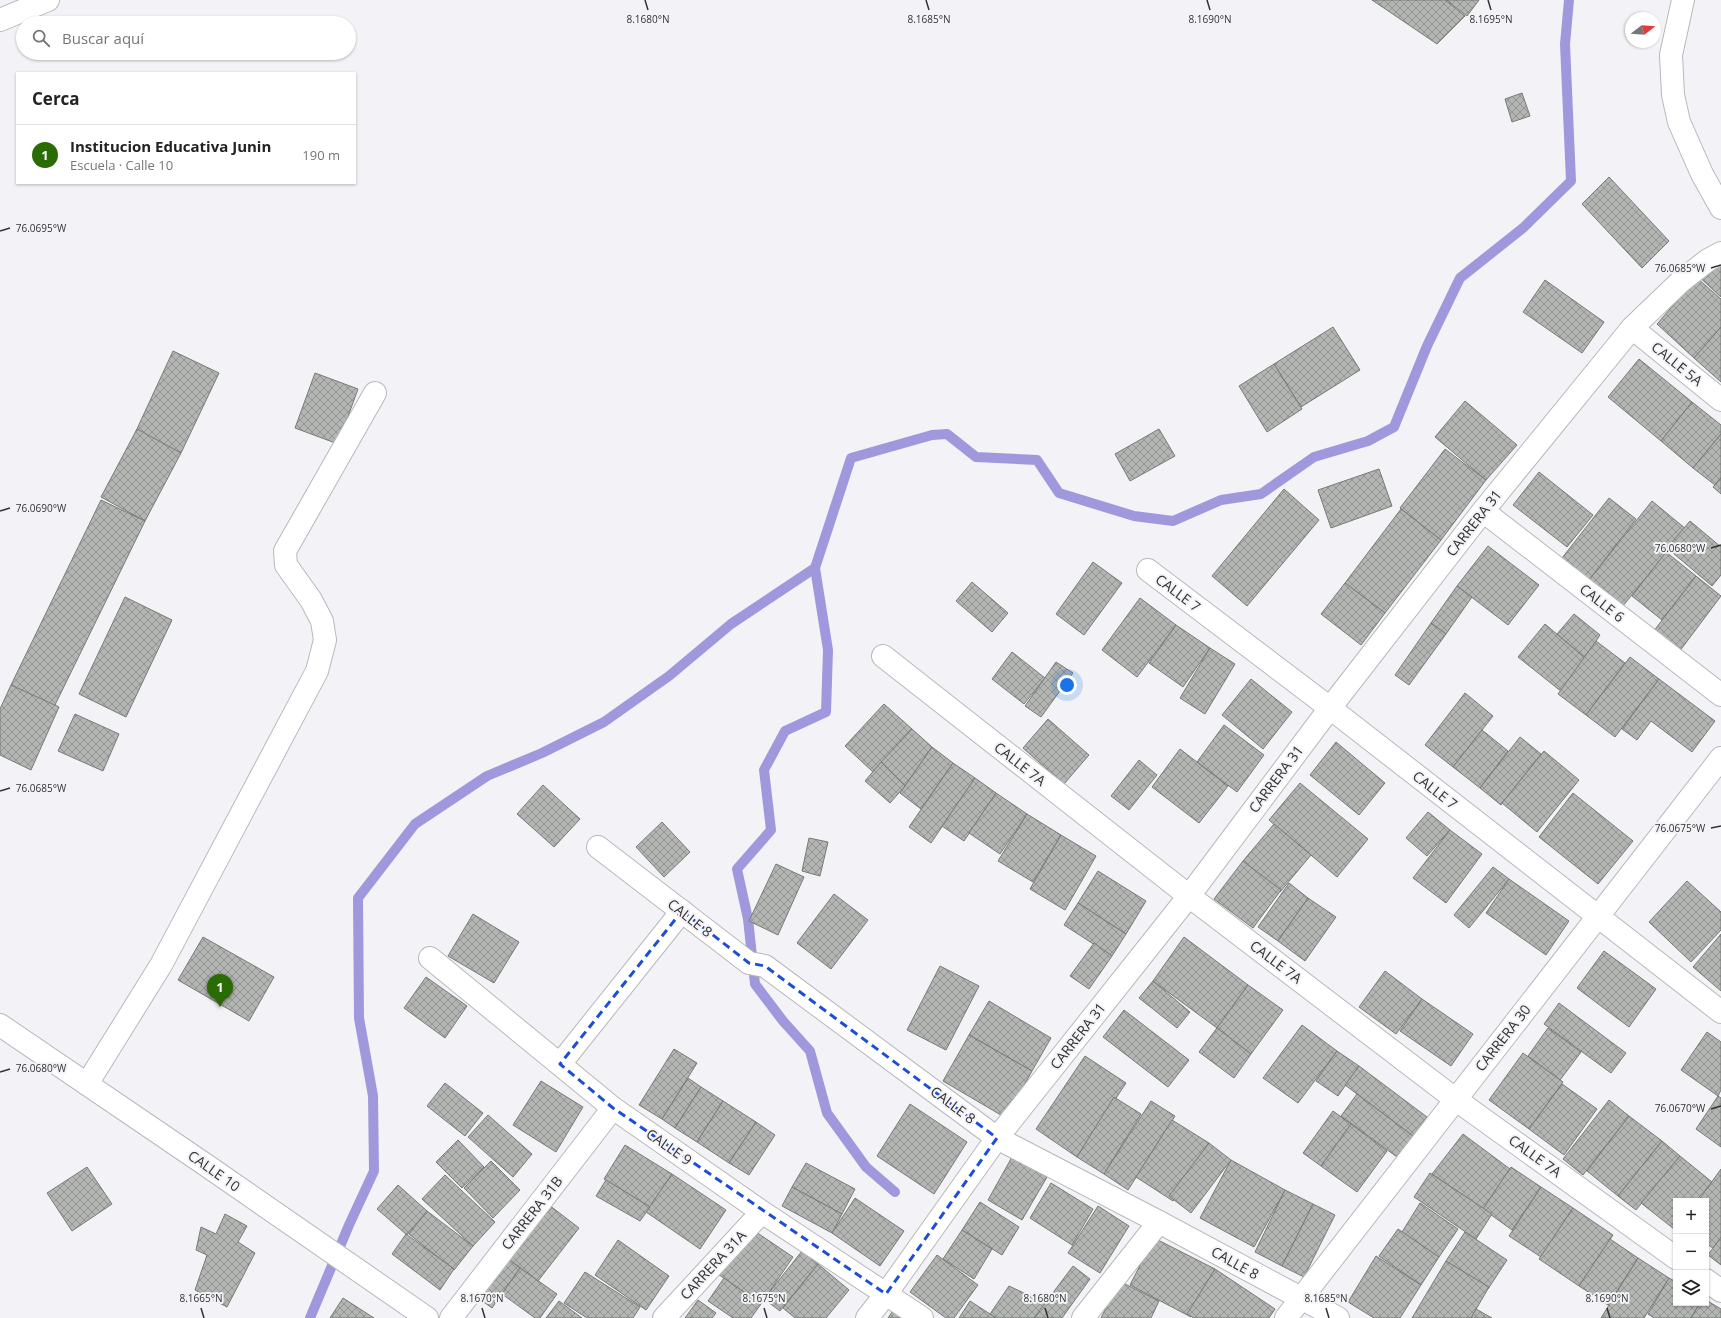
<!DOCTYPE html>
<html lang="es">
<meta charset="utf-8">
<style>
body{margin:0;font-family:"Open Sans",sans-serif;background:#f2f2f2;color:#222}
.controls{position:absolute;right:12px;bottom:12px;display:grid;overflow:hidden;border-radius:0px;box-shadow:0 1px 3px #0004}
.controls button{width:36px;height:36px;display:grid;place-items:center;padding:0;border:0;border-bottom:1px solid #e0e0e0;background:#fff;color:#222;font:20px sans-serif}
.compass{position:absolute;left:1625px;top:12px;width:36px;height:36px;border-radius:50%;background:#fff;box-shadow:0 1px 3px #0004;rotate:73deg}
.you{position:absolute;left:1067px;top:685px;width:14px;height:14px;margin:-10px;border:3px solid #fff;border-radius:50%;background:#1a73e8;box-shadow:0 0 0 6px #1a73e833}
.badge{display:grid;place-items:center;width:26px;height:26px;border-radius:50%;background:#286c03;color:#fff;font-size:13px;font-weight:700}
.pin{position:absolute;translate:-50% -33px;filter:drop-shadow(0 1px 2px #0008)}
.pin::after{content:'';position:absolute;top:21px;width:14px;height:12px;background:inherit;clip-path:polygon(0 0,100% 0,50% 100%)}
.list{margin:0;padding:0;list-style:none}
h2{display:flex;justify-content:space-between;align-items:center;height:52px;margin:0;padding:0 16px;font-size:17px}
h2 small{font-size:13px;font-weight:400;color:#767676}
.list li{display:grid;grid-template-columns:26px 1fr auto;gap:12px;align-items:center;box-sizing:border-box;height:60px;padding:0 16px;border-top:1px solid #e0e0e0}
.list b{display:block;font-size:15px;white-space:nowrap}
.list p{margin:0;font-size:13px;white-space:nowrap;color:#767676}
.list em{font-size:13px;font-style:normal;color:#767676}
.icon{flex:none;width:22px;height:22px;fill:none;stroke:currentColor;stroke-width:2;stroke-linecap:round;stroke-linejoin:round}
.map{position:relative;flex:none;width:1721px;height:1318px;overflow:hidden}
.search{position:absolute;background:#fff;box-shadow:0 1px 3px #0004;left:16px;top:16px;width:340px;height:44px;display:flex;align-items:center;gap:10px;box-sizing:border-box;padding:0 14px;border-radius:22px;color:#767676;font-size:15px}
.panel{position:absolute;background:#fff;box-shadow:0 1px 3px #0004;left:16px;top:72px;width:340px;height:112px;border-radius:0px}
.map>svg:first-child{display:block}
</style>
<div class="map">
<svg width="1721" height="1318" viewBox="0 0 1721 1318">
<defs>
<pattern id="building-cross-hatch" width="8" height="8" patternUnits="userSpaceOnUse"><rect width="8" height="8" fill="#b2b5b1"/><path d="M0 0l8 8M0 8l8-8" fill="none" stroke="#919491"/></pattern>
</defs>
<rect width="100%" height="100%" fill="#f3f3f7"/>
<g fill="none" stroke-linecap="round" stroke-linejoin="round">
<!-- stream -->
<g stroke="#a098dd" stroke-width="10">
<path d="M815,568L828,650L826,712L785,731L764,770L771,830L737,869L748,919L755,984L783,1021L810,1051L827,1113L866,1167L895,1192"/>
<path d="M310,1318L349,1225L374,1171L373,1096L359,1018L358,898L415,824L487,776L542,753L604,722L669,676L731,624L815,568L851,458L932,435L947,434L976,457L1037,460L1059,493L1134,516L1173,521L1221,500L1261,494L1314,457L1368,441L1394,427L1427,346L1460,278L1523,228L1571,181L1565,44L1569,0"/>
</g>
</g>
<!-- building -->
<g fill="url(#building-cross-hatch)" stroke="#777a77">
<path d="M1372,0H1445L1465,16L1437,44Z"/>
<path d="M1446,0H1479L1467,16Z"/>
<path d="M1522,93L1530,116L1512,122L1505,99Z"/>
<path d="M1609,177L1669,241L1642,268L1582,204Z"/>
<path d="M1721,261V297L1697,275Z"/>
<path d="M1697,278L1721,299V328L1694,358L1657,324Z"/>
<path d="M1545,280L1604,322L1582,353L1523,312Z"/>
<path d="M1333,327L1360,370L1301,407L1274,364Z"/>
<path d="M1721,327V382L1694,358Z"/>
<path d="M173,351L219,373L181,453L136,431Z"/>
<path d="M1639,359L1692,402L1661,441L1608,397Z"/>
<path d="M1274,364L1302,409L1267,432L1239,386Z"/>
<path d="M315,373L358,389L338,444L295,428Z"/>
<path d="M1465,401L1517,445L1486,480L1435,437Z"/>
<path d="M1692,402L1721,425V434L1693,468L1661,441Z"/>
<path d="M137,429L181,453L145,521L101,497Z"/>
<path d="M1159,429L1175,456L1130,481L1115,454Z"/>
<path d="M1721,434V477L1715,485L1693,468Z"/>
<path d="M1445,449L1486,480L1441,540L1400,508Z"/>
<path d="M1379,469L1392,506L1331,528L1318,490Z"/>
<path d="M1539,472L1593,515L1567,547L1513,505Z"/>
<path d="M1721,478V494L1713,487Z"/>
<path d="M1284,489L1319,520L1247,606L1212,576Z"/>
<path d="M1609,498L1636,519L1589,580L1562,558Z"/>
<path d="M101,500L145,521L54,707L11,685Z"/>
<path d="M1652,501L1686,529L1622,607L1589,580Z"/>
<path d="M1401,509L1441,540L1385,613L1345,583Z"/>
<path d="M1690,521L1721,547V575L1712,586L1667,548Z"/>
<path d="M1488,546L1539,585L1508,625L1457,586Z"/>
<path d="M1666,552L1696,576L1662,620L1632,596Z"/>
<path d="M1093,562L1122,583L1084,635L1056,614Z"/>
<path d="M1696,576L1721,596L1679,652L1653,632Z"/>
<path d="M972,582L1008,613L992,632L956,601Z"/>
<path d="M1345,583L1385,613L1361,645L1321,614Z"/>
<path d="M1457,586L1472,597L1446,634L1431,623Z"/>
<path d="M125,597L172,620L126,717L79,694Z"/>
<path d="M1140,598L1176,625L1137,677L1102,650Z"/>
<path d="M1574,614L1600,635L1585,658L1557,634Z"/>
<path d="M1431,623L1446,634L1409,685L1395,675Z"/>
<path d="M1545,624L1585,658L1562,692L1518,657Z"/>
<path d="M1176,625L1210,648L1183,687L1149,663Z"/>
<path d="M1596,641L1625,663L1586,715L1558,694Z"/>
<path d="M1210,648L1235,664L1205,714L1180,698Z"/>
<path d="M1012,652L1045,678L1024,704L992,679Z"/>
<path d="M1630,657L1659,679L1615,737L1586,715Z"/>
<path d="M1056,662L1073,673L1041,717L1025,706Z"/>
<path d="M1251,679L1292,712L1263,749L1222,715Z"/>
<path d="M1659,679L1715,721L1692,752L1651,721L1637,740L1622,729Z"/>
<path d="M11,685L59,707L31,770L0,755V709Z"/>
<path d="M1465,693L1493,716L1453,767L1425,745Z"/>
<path d="M884,704L912,729L873,772L845,746Z"/>
<path d="M75,714L119,734L103,771L58,751Z"/>
<path d="M1048,719L1089,755L1064,784L1023,748Z"/>
<path d="M1224,725L1264,755L1237,792L1197,762Z"/>
<path d="M912,729L932,747L905,786L881,762Z"/>
<path d="M1482,730L1508,751L1480,788L1453,767Z"/>
<path d="M1520,737L1541,754L1501,805L1480,788Z"/>
<path d="M1336,742L1385,783L1359,815L1310,775Z"/>
<path d="M932,747L953,763L921,809L900,793Z"/>
<path d="M1180,749L1228,786L1199,823L1152,787Z"/>
<path d="M1544,751L1579,780L1537,832L1502,803Z"/>
<path d="M1139,760L1157,775L1129,810L1111,796Z"/>
<path d="M881,762L905,786L890,803L865,781Z"/>
<path d="M953,763L975,778L931,843L909,827Z"/>
<path d="M975,778L996,793L964,841L942,826Z"/>
<path d="M1300,783L1368,839L1337,877L1269,820Z"/>
<path d="M543,785L580,819L554,847L517,814Z"/>
<path d="M996,793L1027,814L1000,854L969,833Z"/>
<path d="M1573,793L1633,841L1598,884L1539,837Z"/>
<path d="M1428,812L1450,830L1427,856L1406,838Z"/>
<path d="M1027,814L1061,835L1033,882L998,861Z"/>
<path d="M662,822L690,852L664,877L636,847Z"/>
<path d="M1274,824L1311,855L1280,892L1243,861Z"/>
<path d="M1450,830L1482,854L1446,903L1413,878Z"/>
<path d="M1061,835L1096,856L1065,910L1030,889Z"/>
<path d="M809,838L828,842L820,876L802,871Z"/>
<path d="M1243,861L1281,890L1253,928L1214,899Z"/>
<path d="M776,864L804,877L778,935L749,921Z"/>
<path d="M1493,867L1509,879L1469,928L1454,915Z"/>
<path d="M1098,871L1146,901L1126,934L1078,903Z"/>
<path d="M1509,879L1569,921L1546,955L1486,913Z"/>
<path d="M1687,881L1721,912V930L1691,962L1649,922Z"/>
<path d="M1289,883L1308,898L1278,941L1258,927Z"/>
<path d="M834,894L868,920L831,969L797,943Z"/>
<path d="M1308,898L1336,917L1305,961L1278,941Z"/>
<path d="M1078,903L1126,934L1112,956L1064,925Z"/>
<path d="M473,914L519,942L494,983L448,956Z"/>
<path d="M1721,934V991L1693,967Z"/>
<path d="M203,937L274,977L249,1021L178,980Z"/>
<path d="M1184,937L1248,985L1217,1028L1153,981Z"/>
<path d="M1094,943L1112,956L1089,989L1070,976Z"/>
<path d="M1604,951L1656,989L1629,1027L1577,988Z"/>
<path d="M940,966L979,986L946,1050L907,1030Z"/>
<path d="M1385,971L1422,999L1396,1034L1359,1007Z"/>
<path d="M426,977L467,1006L445,1038L404,1008Z"/>
<path d="M1153,981L1190,1012L1177,1028L1139,998Z"/>
<path d="M1248,985L1283,1010L1251,1054L1217,1028Z"/>
<path d="M1422,999L1473,1034L1451,1066L1400,1031Z"/>
<path d="M989,1001L1051,1038L1032,1071L969,1035Z"/>
<path d="M1559,1003L1626,1053L1611,1073L1544,1024Z"/>
<path d="M1124,1010L1189,1060L1168,1087L1103,1037Z"/>
<path d="M1302,1025L1337,1051L1298,1103L1263,1078Z"/>
<path d="M1217,1028L1251,1054L1234,1078L1199,1052Z"/>
<path d="M1548,1028L1581,1052L1560,1080L1528,1056Z"/>
<path d="M1707,1032L1721,1042V1090L1718,1096L1681,1070Z"/>
<path d="M969,1035L1032,1071L1006,1118L943,1081Z"/>
<path d="M674,1049L697,1063L662,1119L639,1105Z"/>
<path d="M1337,1051L1359,1066L1338,1096L1316,1081Z"/>
<path d="M1523,1053L1563,1082L1529,1129L1489,1100Z"/>
<path d="M1085,1056L1126,1083L1077,1157L1036,1129Z"/>
<path d="M1359,1066L1427,1117L1413,1136L1345,1085Z"/>
<path d="M688,1078L701,1087L675,1128L662,1119Z"/>
<path d="M541,1081L583,1107L556,1152L513,1125Z"/>
<path d="M445,1083L483,1113L465,1136L427,1106Z"/>
<path d="M1562,1084L1597,1109L1564,1155L1529,1129Z"/>
<path d="M701,1087L723,1101L697,1142L675,1128Z"/>
<path d="M1357,1094L1413,1136L1397,1157L1341,1116Z"/>
<path d="M1718,1096L1721,1098V1147L1696,1129Z"/>
<path d="M1114,1097L1141,1114L1104,1174L1077,1157Z"/>
<path d="M1609,1100L1629,1116L1583,1175L1563,1159Z"/>
<path d="M723,1101L756,1122L729,1163L697,1142Z"/>
<path d="M1151,1101L1175,1116L1128,1190L1104,1174Z"/>
<path d="M910,1104L967,1142L934,1194L877,1156Z"/>
<path d="M1333,1111L1351,1124L1321,1166L1303,1153Z"/>
<path d="M488,1115L532,1154L513,1177L468,1137Z"/>
<path d="M1629,1116L1662,1141L1618,1196L1587,1171Z"/>
<path d="M1172,1120L1209,1143L1173,1201L1136,1177Z"/>
<path d="M756,1122L775,1135L749,1175L729,1163Z"/>
<path d="M1351,1124L1387,1151L1357,1192L1321,1166Z"/>
<path d="M1463,1134L1510,1169L1483,1209L1432,1174Z"/>
<path d="M458,1140L484,1167L462,1188L436,1162Z"/>
<path d="M1662,1141L1680,1156L1636,1210L1618,1196Z"/>
<path d="M1209,1143L1231,1160L1191,1213L1169,1196Z"/>
<path d="M625,1145L672,1174L650,1207L604,1179Z"/>
<path d="M1680,1156L1712,1182L1696,1201H1676V1226L1674,1229L1641,1203Z"/>
<path d="M1012,1157L1047,1177L1022,1220L988,1200Z"/>
<path d="M1231,1160L1285,1190L1254,1247L1200,1218Z"/>
<path d="M491,1161L520,1190L493,1218L464,1188Z"/>
<path d="M806,1163L855,1189L842,1214L792,1187Z"/>
<path d="M87,1167L112,1204L72,1231L47,1193Z"/>
<path d="M1511,1167L1541,1187L1512,1230L1483,1209Z"/>
<path d="M1721,1169V1239L1714,1249L1706,1243V1201H1698Z"/>
<path d="M1430,1173L1492,1214L1476,1239L1414,1197Z"/>
<path d="M672,1174L726,1210L700,1249L646,1212Z"/>
<path d="M445,1175L495,1222L473,1246L422,1199Z"/>
<path d="M606,1180L650,1207L640,1221L596,1196Z"/>
<path d="M1051,1183L1093,1209L1072,1245L1030,1218Z"/>
<path d="M398,1185L427,1211L407,1235L377,1209Z"/>
<path d="M792,1187L842,1214L832,1233L782,1206Z"/>
<path d="M1541,1187L1573,1208L1541,1257L1509,1236Z"/>
<path d="M1285,1190L1313,1204L1282,1266L1255,1252Z"/>
<path d="M855,1198L904,1231L880,1266L832,1233Z"/>
<path d="M980,1202L1019,1227L1002,1255L962,1230Z"/>
<path d="M1420,1203L1458,1229L1439,1257L1402,1232Z"/>
<path d="M1313,1204L1335,1215L1304,1277L1282,1266Z"/>
<path d="M549,1205L579,1228L538,1281L507,1258Z"/>
<path d="M1098,1206L1129,1226L1100,1273L1068,1253Z"/>
<path d="M1573,1208L1613,1235L1579,1286L1539,1259Z"/>
<path d="M427,1211L473,1246L454,1270L409,1234Z"/>
<path d="M225,1214L247,1226L238,1242L255,1253L227,1307L195,1290L207,1255L196,1250L201,1227L216,1234Z"/>
<path d="M1398,1229L1439,1257L1421,1285L1379,1256Z"/>
<path d="M753,1230L793,1257L761,1304L715,1272Z"/>
<path d="M962,1230L992,1249L974,1279L943,1259Z"/>
<path d="M1465,1232L1507,1260L1488,1289L1446,1261Z"/>
<path d="M406,1234L454,1269L440,1290L392,1254Z"/>
<path d="M1721,1237V1265L1708,1255Z"/>
<path d="M1154,1238L1215,1269L1191,1317L1130,1285Z"/>
<path d="M1610,1239L1638,1258L1608,1305L1579,1286Z"/>
<path d="M618,1240L669,1276L646,1310L595,1275Z"/>
<path d="M802,1251L818,1264L780,1311L764,1299Z"/>
<path d="M937,1255L978,1285L954,1318H946L910,1292Z"/>
<path d="M1376,1256L1421,1285L1400,1318H1374L1348,1302Z"/>
<path d="M507,1258L520,1268L492,1308L474,1295Z"/>
<path d="M1638,1258L1669,1278L1644,1318H1601Z"/>
<path d="M1446,1261L1489,1287L1471,1318H1412Z"/>
<path d="M818,1264L849,1290L826,1318H795L783,1308Z"/>
<path d="M1073,1266L1090,1279L1062,1318H1034Z"/>
<path d="M520,1268L557,1294L540,1318H535L502,1294Z"/>
<path d="M1215,1269L1275,1309L1269,1318H1194L1187,1314Z"/>
<path d="M585,1272L640,1307L633,1318H587L564,1303Z"/>
<path d="M724,1278L761,1304L751,1318H733L708,1301Z"/>
<path d="M1669,1278L1676,1282V1303H1700L1691,1318H1654L1648,1314Z"/>
<path d="M1119,1281L1159,1301L1151,1318H1101Z"/>
<path d="M1009,1286L1045,1303L1034,1318H996L990,1314Z"/>
<path d="M343,1298L374,1318H330Z"/>
<path d="M698,1300L716,1313L712,1318H685Z"/>
<path d="M1706,1300L1721,1309V1318H1691L1700,1303H1706Z"/>
<path d="M559,1301L582,1318H546Z"/>
<path d="M970,1301L990,1314L996,1318H959Z"/>
<path d="M894,1309L908,1318H888Z"/>
<path d="M1476,1309L1492,1318H1471Z"/>
</g>
<g fill="none" stroke-linecap="round" stroke-linejoin="round">
<!-- minor casing -->
<g stroke="#b8b8bc" stroke-width="24">
<g id="minor">
<path d="M1683,0L1671,55L1673,95L1679,122L1702,174L1721,208"/>
<path d="M0,20L48,0"/>
<path d="M1632,328L1721,400"/>
<path d="M1483,511L1721,695"/>
<path d="M1148,570L1330,708L1721,1012"/>
<path d="M883,656L1189,896L1455,1099L1676,1258"/>
<path d="M598,847L749,963L765,966L997,1138L1159,1222L1338,1318"/>
<path d="M430,958L613,1108L762,1212L922,1318"/>
<path d="M560,1064L682,911"/>
<path d="M87,1084L161,965L317,671L325,640L322,621L311,600L286,565L285,551L375,393"/>
<path d="M1706,1280L1721,1291"/>
<path d="M451,1318L613,1108"/>
<path d="M664,1318L762,1212"/>
<path d="M867,1318L886,1294L997,1138L1189,896L1330,708L1483,511L1632,328L1681,281L1708,260L1721,253"/>
<path d="M1083,1318L1159,1222"/>
<path d="M1286,1318L1721,758"/>
</g>
</g>
<!-- major casing -->
<g stroke="#b8b8bc" stroke-width="24">
<path id="major" d="M0,1025L203,1163L427,1318"/>
</g>
<!-- minor -->
<use href="#minor" stroke="#fff" stroke-width="22"/>
<!-- major -->
<use href="#major" stroke="#fff" stroke-width="22"/>
</g>
<!-- marked area -->
<path fill="none" stroke="#1d4ed8" stroke-width="3" stroke-dasharray="8 5" stroke-linejoin="round" d="M682,911L749,963L765,966L997,1138L886,1294L613,1108L560,1064Z"/>
<!-- ticks -->
<path fill="none" stroke="#323234" stroke-width="1.5" d="M645,0L648,10M926,0L929,10M1207,0L1210,10M1488,0L1491,10M0,231L10,228M1711,268L1721,265M0,511L10,508M1711,548L1721,545M0,791L10,788M1711,828L1721,826M0,1072L10,1069M1711,1109L1721,1106M201,1308L204,1318M482,1308L485,1318M764,1308L767,1318M1045,1308L1048,1318M1326,1308L1329,1318M1607,1308L1610,1318"/>
<g text-anchor="middle" stroke-width="4" stroke-linejoin="round" paint-order="stroke">
<!-- street labels -->
<g font-size="14" fill="#323234" stroke="#f3f3f7">
<text transform="translate(1677 364) rotate(39)" y="5">CALLE 5A</text>
<text transform="translate(1474 523) rotate(-52)" y="5">CARRERA 31</text>
<text transform="translate(1178 593) rotate(37)" y="5">CALLE 7</text>
<text transform="translate(1602 603) rotate(38)" y="5">CALLE 6</text>
<text transform="translate(1020 764) rotate(38)" y="5">CALLE 7A</text>
<text transform="translate(1276 779) rotate(-53)" y="5">CARRERA 31</text>
<text transform="translate(1435 790) rotate(38)" y="5">CALLE 7</text>
<text transform="translate(690 918) rotate(38)" y="5">CALLE 8</text>
<text transform="translate(1276 962) rotate(37)" y="5">CALLE 7A</text>
<text transform="translate(1078 1036) rotate(-52)" y="5">CARRERA 31</text>
<text transform="translate(1503 1038) rotate(-52)" y="5">CARRERA 30</text>
<text transform="translate(953 1105) rotate(37)" y="5">CALLE 8</text>
<text transform="translate(669 1147) rotate(35)" y="5">CALLE 9</text>
<text transform="translate(1535 1156) rotate(36)" y="5">CALLE 7A</text>
<text transform="translate(214 1171) rotate(35)" y="5">CALLE 10</text>
<text transform="translate(532 1213) rotate(-52)" y="5">CARRERA 31B</text>
<text transform="translate(1235 1263) rotate(29)" y="5">CALLE 8</text>
<text transform="translate(713 1265) rotate(-47)" y="5">CARRERA 31A</text>
</g>
</g>
<g font-size="10" text-anchor="middle" fill="#323234" stroke="#f3f3f7" stroke-width="4" stroke-linejoin="round" paint-order="stroke">
<text x="648" y="23">8.1680°N</text>
<text x="929" y="23">8.1685°N</text>
<text x="1210" y="23">8.1690°N</text>
<text x="1491" y="23">8.1695°N</text>
<text x="41" y="232">76.0695°W</text>
<text x="1680" y="272">76.0685°W</text>
<text x="41" y="512">76.0690°W</text>
<text x="1680" y="552">76.0680°W</text>
<text x="41" y="792">76.0685°W</text>
<text x="1680" y="832">76.0675°W</text>
<text x="41" y="1072">76.0680°W</text>
<text x="1680" y="1112">76.0670°W</text>
<text x="201" y="1302">8.1665°N</text>
<text x="482" y="1302">8.1670°N</text>
<text x="764" y="1302">8.1675°N</text>
<text x="1045" y="1302">8.1680°N</text>
<text x="1326" y="1302">8.1685°N</text>
<text x="1607" y="1302">8.1690°N</text>
</g>
</svg>
<div class="controls">
<button>+</button>
<button>−</button>
<button><svg class="icon" aria-label="layers" viewBox="0 0 24 24"><path d="M12 4l9 5-9 5-9-5zM3 14l9 5 9-5"/></svg></button>
</div>
<svg class="compass" viewBox="-18 -18 36 36"><path d="M0-13l5 13h-10z" fill="#e53935"/><path d="M0 13l5-13h-10z" fill="#767676"/></svg>
<div class="you"></div>
<div class="pin badge" style="left:220px;top:1007px">1</div>
<div class="search"><svg class="icon" aria-label="search" viewBox="0 0 24 24"><circle cx="10" cy="10" r="6"/><path d="M15 15l6 6"/></svg>Buscar aquí</div>
<section class="panel">
<h2>Cerca<small></small></h2>
<ul class="list">
<li><span class="badge">1</span><div><b>Institucion Educativa Junin</b><p>Escuela · Calle 10</p></div><em>190 m</em></li>
</ul>
</section>
</div>
